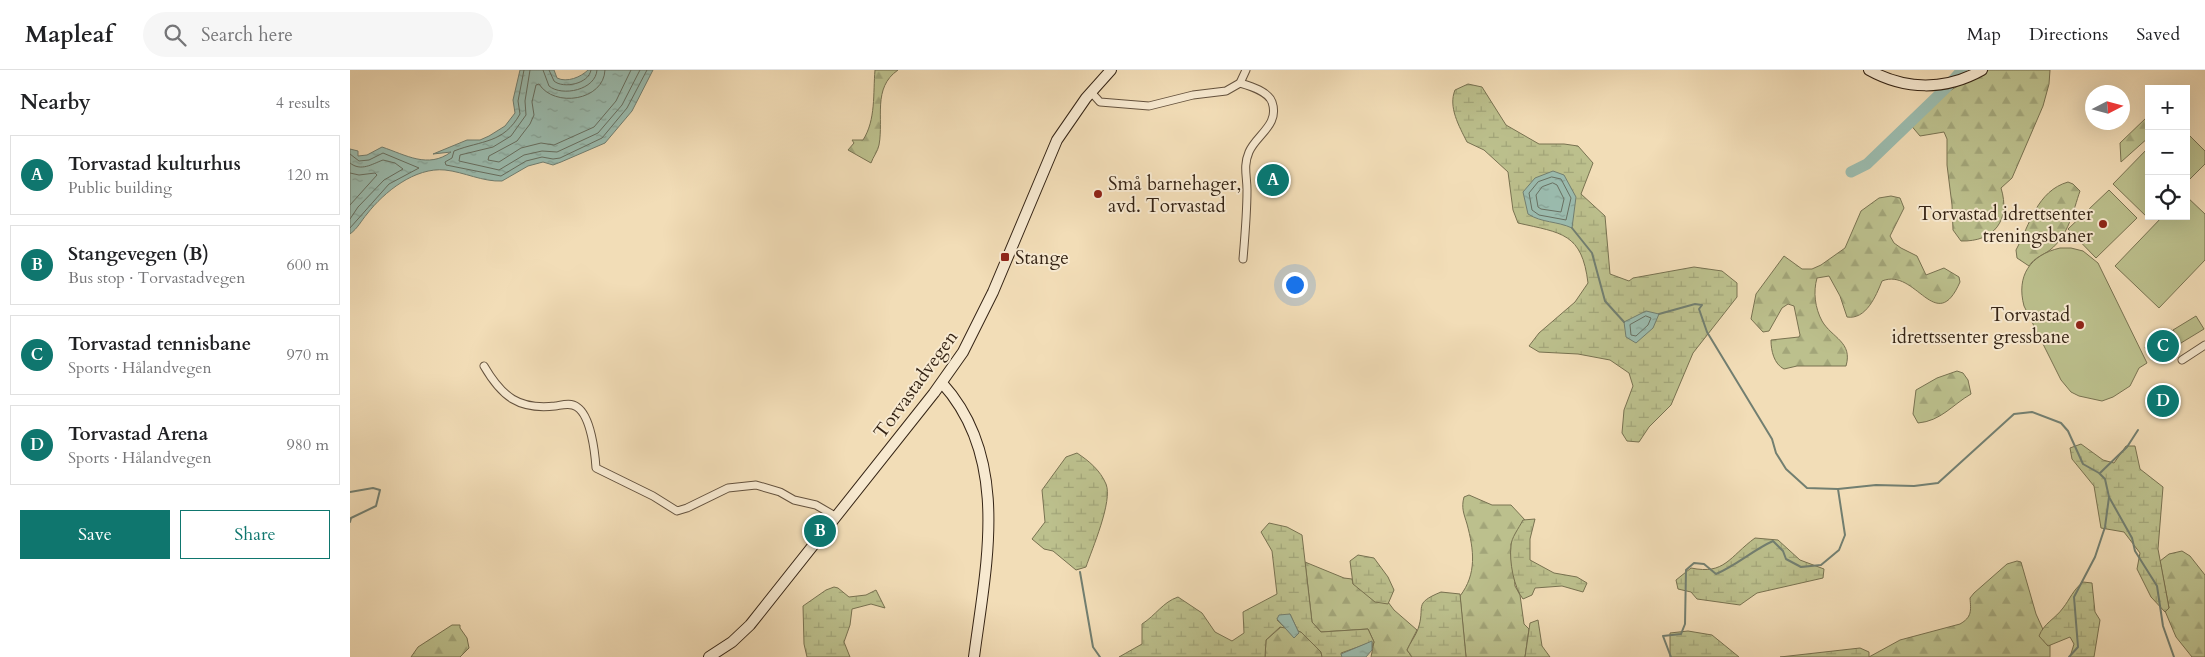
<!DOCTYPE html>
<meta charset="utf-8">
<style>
body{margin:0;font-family:Cardo,serif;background:#f6f6f6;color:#202124}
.controls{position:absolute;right:15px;top:15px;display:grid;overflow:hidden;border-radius:0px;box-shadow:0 5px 20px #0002}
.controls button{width:45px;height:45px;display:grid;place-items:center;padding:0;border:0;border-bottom:1px solid #e0e0e0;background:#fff;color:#202124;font:25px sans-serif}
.compass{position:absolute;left:1735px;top:15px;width:45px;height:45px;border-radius:50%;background:#fff;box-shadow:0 5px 20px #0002;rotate:84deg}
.you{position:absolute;left:944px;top:214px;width:18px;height:18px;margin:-12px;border:4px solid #fff;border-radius:50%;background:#1a73e8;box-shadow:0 0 0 8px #1a73e833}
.badge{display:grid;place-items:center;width:32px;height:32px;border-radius:50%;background:#0f766e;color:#fff;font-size:16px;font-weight:700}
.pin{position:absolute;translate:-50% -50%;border:2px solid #fff;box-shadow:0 1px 5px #0006}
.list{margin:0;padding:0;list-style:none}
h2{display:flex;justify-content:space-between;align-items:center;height:65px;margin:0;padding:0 20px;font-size:21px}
h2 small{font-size:16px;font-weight:400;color:#757577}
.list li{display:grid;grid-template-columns:32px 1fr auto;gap:15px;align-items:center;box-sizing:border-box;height:80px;margin:0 10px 10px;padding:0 10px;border:1px solid #e0e0e0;border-radius:0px}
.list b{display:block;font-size:19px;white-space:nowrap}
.list p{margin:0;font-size:16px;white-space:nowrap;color:#757577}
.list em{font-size:16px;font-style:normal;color:#757577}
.actions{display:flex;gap:10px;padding:15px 20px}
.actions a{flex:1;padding:11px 0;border:1px solid #0f766e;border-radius:0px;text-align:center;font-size:18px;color:#0f766e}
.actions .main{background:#0f766e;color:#fff}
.icon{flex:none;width:28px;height:28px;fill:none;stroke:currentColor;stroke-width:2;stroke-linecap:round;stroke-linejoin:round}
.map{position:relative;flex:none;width:1855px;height:587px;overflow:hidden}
header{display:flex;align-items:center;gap:30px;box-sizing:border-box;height:70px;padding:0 25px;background:#fff;border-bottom:1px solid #e0e0e0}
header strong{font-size:24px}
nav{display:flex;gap:28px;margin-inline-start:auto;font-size:18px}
.search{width:350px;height:45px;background:#f6f6f6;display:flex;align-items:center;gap:12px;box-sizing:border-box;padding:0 18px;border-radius:28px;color:#757577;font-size:19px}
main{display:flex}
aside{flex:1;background:#fff}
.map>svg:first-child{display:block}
</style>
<header>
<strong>Mapleaf</strong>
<div class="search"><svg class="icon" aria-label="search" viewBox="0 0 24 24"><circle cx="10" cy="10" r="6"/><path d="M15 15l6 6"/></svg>Search here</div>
<nav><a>Map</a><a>Directions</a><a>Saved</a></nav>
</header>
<main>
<aside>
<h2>Nearby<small>4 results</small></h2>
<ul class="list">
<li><span class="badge">A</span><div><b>Torvastad kulturhus</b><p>Public building</p></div><em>120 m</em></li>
<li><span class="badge">B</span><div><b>Stangevegen (B)</b><p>Bus stop · Torvastadvegen</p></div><em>600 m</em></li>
<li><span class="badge">C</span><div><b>Torvastad tennisbane</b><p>Sports · Hålandvegen</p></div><em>970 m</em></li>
<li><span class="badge">D</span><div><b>Torvastad Arena</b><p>Sports · Hålandvegen</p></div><em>980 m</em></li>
</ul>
<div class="actions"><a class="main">Save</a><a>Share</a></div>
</aside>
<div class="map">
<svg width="1855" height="587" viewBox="0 0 1855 587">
<defs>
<pattern id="forest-firs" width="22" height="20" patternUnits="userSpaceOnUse" patternTransform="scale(1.25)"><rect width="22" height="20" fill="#bcc08d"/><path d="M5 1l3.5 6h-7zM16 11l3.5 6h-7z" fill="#a2a579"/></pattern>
<pattern id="wetland-marsh" width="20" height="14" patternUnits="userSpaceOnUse" patternTransform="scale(1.25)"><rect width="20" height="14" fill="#bcc08d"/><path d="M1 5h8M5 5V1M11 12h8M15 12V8" fill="none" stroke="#a2a579"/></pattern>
<pattern id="water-ripples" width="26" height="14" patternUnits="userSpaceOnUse" patternTransform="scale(1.25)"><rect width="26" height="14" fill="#9bbcaf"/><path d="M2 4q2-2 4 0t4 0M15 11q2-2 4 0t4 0" fill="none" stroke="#86a196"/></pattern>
</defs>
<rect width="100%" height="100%" fill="#f2ddb7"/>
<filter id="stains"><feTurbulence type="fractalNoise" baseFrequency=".004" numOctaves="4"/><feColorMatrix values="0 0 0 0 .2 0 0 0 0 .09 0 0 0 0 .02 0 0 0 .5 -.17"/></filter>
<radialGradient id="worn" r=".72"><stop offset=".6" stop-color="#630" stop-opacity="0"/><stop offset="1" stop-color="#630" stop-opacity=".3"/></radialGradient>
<!-- forest -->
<g fill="url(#forest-firs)" stroke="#787251">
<path d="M525,0H548C522,18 534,48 529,75C528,81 523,87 521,93L498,80L504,73L502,70H513C526,50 523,23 525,0Z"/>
<path d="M1634,0H1700L1699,14L1693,36L1662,108L1651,118C1661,150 1644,172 1611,171L1603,160L1602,135L1597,95V69L1594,62L1570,66L1559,53L1573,44L1584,32L1583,31Z"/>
<path d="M1799,28V67L1771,92L1770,73L1797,47V29Z"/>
<path d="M1718,112L1723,114L1730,121C1723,141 1719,165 1700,180C1692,186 1685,187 1679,196L1667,188L1666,180C1680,154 1687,121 1718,112Z"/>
<path d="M1541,126L1550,128L1554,138L1540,166L1544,173L1551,178L1567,186L1576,205L1594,198L1609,207L1610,212C1586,267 1566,197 1532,211C1526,226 1516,250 1497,247L1490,226L1479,206L1467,208C1463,222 1465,238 1472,251C1482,268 1503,272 1496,296H1447L1434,299C1424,294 1421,281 1421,270L1449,267L1450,265L1444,236L1438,234L1432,238L1419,261L1413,262L1401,249L1406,224L1434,186L1452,199H1462L1471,195L1495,178L1511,141L1529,128Z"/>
<path d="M1607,301L1613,303L1618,310L1621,324C1602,335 1591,351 1568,353L1563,344L1566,320L1587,308Z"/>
<path d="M1119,425L1142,435H1161L1175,450L1161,474L1165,516L1170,525L1174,554L1179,559L1175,587H1116L1110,526C1127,504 1124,480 1117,454C1114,444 1111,438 1114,427Z"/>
<path d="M1832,481L1840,486L1855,505V587H1842L1826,567L1815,541L1819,538L1810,491L1819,484Z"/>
<path d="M1667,491L1671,492L1686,544L1700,575V587H1519L1550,570L1610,554C1622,547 1621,541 1620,528L1624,523L1657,494Z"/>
<path d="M955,492L994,508L1002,509L1003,514L1038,532L1044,540L1067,560L1057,580L1062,587H1021L1024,572L1018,559L971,562L962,552Z"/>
<path d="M102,555H110V558L117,568L119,578L110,587H61L68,577Z"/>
<path d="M931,557H934L944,567L948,561L951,562L971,582L972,587H915L916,570Z"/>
</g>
<!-- wetland -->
<g fill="url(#wetland-marsh)" stroke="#787251">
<path d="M1118,14L1132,17L1156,55L1189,74H1214L1228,76L1243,93L1231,124L1255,146L1260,204L1279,211L1283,208L1344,197L1372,201L1387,213V227L1343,283L1321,335L1299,357L1289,372L1277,371L1272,363L1274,340L1283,316L1279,303L1260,290L1228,284L1189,282L1179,276L1189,263L1225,232L1238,213C1232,163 1212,163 1168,153L1163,140L1158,102L1134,80L1117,72C1109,56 1098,37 1105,20Z"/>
<path d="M1731,374L1753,390L1764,393L1776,376H1785L1790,399L1813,417L1808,479L1819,538L1815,542L1801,527L1787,499L1790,483L1774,462L1751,458L1744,416L1722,389L1720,378Z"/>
<path d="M727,383C739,391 750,400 756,414C763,431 742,479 736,497L726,500L703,481L694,479L682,469L695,452L692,420L716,387Z"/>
<path d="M1185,449L1180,469V490L1204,503L1227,507L1237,513L1233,522L1212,516L1185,518L1182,525L1173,529C1164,518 1159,491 1161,476C1161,468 1169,458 1173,450Z"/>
<path d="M919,453L937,457L952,465L962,552L971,562L1018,559L1024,572L1022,578V572L991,583L992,587H972L971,582L951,562L948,561L940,544L927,550L935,558L930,557L916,570L915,587H769L792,574V554C806,545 813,532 828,527L852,543L865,562L882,571L894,563L893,542L927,524L922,481L911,462Z"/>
<path d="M1405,468L1428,470L1450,490L1474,499L1473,508L1407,523L1390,535L1347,529L1341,522L1328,519L1326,510L1341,498C1375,505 1379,487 1405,468Z"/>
<path d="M1008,485L1024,488L1038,507L1044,520L1038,534L1025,532L1003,514L1000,491Z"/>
<path d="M1733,512L1742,513L1745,542L1750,550L1744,587H1720L1724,574L1720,567L1698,576L1689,566C1694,553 1705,549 1713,538C1720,529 1723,520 1733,512Z"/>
<path d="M484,517L488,518L499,527L516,525L526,520L535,538L521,534L502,539L500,555L494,572L500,587H457L454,574L453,536L476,520Z"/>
<path d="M1091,522L1110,524L1116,587H1062L1057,580C1060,573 1066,565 1068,559C1076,536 1062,534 1091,522Z"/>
<path d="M1188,550L1192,576L1200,587H1175L1180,553Z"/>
<path d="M1338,561L1362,565L1389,587H1320V563Z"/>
<path d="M1510,578L1519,582V587H1430Z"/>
</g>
<!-- pitch -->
<g fill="#bcc08d" stroke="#787251">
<path d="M1836,62L1855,81V94L1836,113Z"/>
<path d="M1799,77V146H1804L1800,150L1763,114Z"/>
<path d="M1759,120L1787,148L1746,188L1718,159Z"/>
<path d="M1836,126L1855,144V190L1809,238L1765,196L1813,146H1836Z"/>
<path d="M1710,178H1721L1733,181L1748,193L1797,293L1789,298L1780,316L1763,327L1752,331L1729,326L1721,322L1711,310L1674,236C1666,206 1680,185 1710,178Z"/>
<path d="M1846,246L1854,259L1831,273L1823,260Z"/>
<path d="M1822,260L1831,274L1803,291L1795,277Z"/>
</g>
<!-- water -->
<g fill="url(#water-ripples)" stroke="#727f71">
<path d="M170,0H204L207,8C217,13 231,7 238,0H303L282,41L255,73L211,92L203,95L193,92L178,96L152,111C133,112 114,102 95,100C65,97 34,122 17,144C11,151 8,158 0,164V79L8,81V86L17,85L32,77C56,85 78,99 101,82L83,84L117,70H130L139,66L155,56L165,43L163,30Z"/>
<path d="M1203,101L1214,105L1226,127L1222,158C1207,151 1192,153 1178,144L1173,122L1185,108Z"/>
<path d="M1296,241L1309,244L1303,258L1286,273L1276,267L1274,252Z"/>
<path d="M940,544L949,563L944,568L927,549L929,545Z"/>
<path d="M1022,571V580L1016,587H992L991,584Z"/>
</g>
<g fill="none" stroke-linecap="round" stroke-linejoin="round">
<!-- shore -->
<g stroke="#687062" stroke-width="1">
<path d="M174,0L168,31L170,44C153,74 132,70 104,81L102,88L95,92L96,95L151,106L176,91L192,87L203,89L210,88L252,68L277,38L297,0"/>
<path d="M180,0L175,31L176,45L161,66L143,77L110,85L109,91L149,100L174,85L192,81L207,82L248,63L272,35L290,0"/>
<path d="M193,0L199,16C212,27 246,20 247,0"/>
<path d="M199,0L204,11C213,19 239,14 241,0"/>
<path d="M255,0C254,31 204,38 189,14L186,15L182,32L184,45L180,54L167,71L139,86L138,90L149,92L171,78L191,73L204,75L244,57L266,31L281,0"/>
<path d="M0,84L9,91L19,90L33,83L69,98L39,114L0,158"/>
<path d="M0,93C11,102 22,94 33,90L45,93L53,99L34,110L8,137L0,149"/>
<path d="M0,103L9,105L25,103L27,105L0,135"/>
<path d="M1202,107L1211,109L1221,128L1216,150L1189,145L1182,140L1179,123L1188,112Z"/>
<path d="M1203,113L1207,115L1214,129L1211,142L1191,139L1188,137L1186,125L1192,117Z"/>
<path d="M1296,246L1301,248L1298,255L1286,266L1281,265L1280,255Z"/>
</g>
<!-- stream -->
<g stroke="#727f71" stroke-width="2">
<path d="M1222,158L1242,183L1255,231L1274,252"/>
<path d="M1309,244L1345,234L1352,235L1349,239L1357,262L1422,369L1426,383L1436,399L1457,418L1488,419L1526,415L1564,416L1588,413L1664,344L1682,342L1711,353L1718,361L1733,394L1749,403L1755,409L1759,427L1782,468L1785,481L1807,516L1813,556L1824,587"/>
<path d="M1750,403L1777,377L1788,360"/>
<path d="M0,422L23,418L30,420L26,436L1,448L0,452"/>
<path d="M730,502L743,577L750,587"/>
<path d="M1321,587L1313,566L1331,564L1335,554L1336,500L1344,493L1354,494L1366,504C1387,495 1403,480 1423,471L1433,481L1436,489L1451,497L1471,495L1489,480L1495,465L1488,419"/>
<path d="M1719,587L1728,577L1724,527L1745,487L1755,457L1759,427"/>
</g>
<!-- river -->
<path stroke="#9bbcaf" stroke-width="11" d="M1501,102L1517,94L1596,18L1612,0"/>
<!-- street casing -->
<g stroke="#64523e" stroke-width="9">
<g id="street">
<path d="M890,13C900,16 918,21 922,32C930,55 906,65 899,82C893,96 897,106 897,120C897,143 895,166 893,189"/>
<path d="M741,22L750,32L799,36L843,25L876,21L890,13L896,0"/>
<path d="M1832,290L1855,275"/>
<path d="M134,296C152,327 169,340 205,336C212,335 221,332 227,337C241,346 245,383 246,398L303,426L327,441L337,438L378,418L406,415L430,422L444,430L466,435L485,446"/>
</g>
</g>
<!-- secondary casing -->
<g stroke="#352415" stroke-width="12">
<g id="secondary">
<path d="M1519,0C1555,20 1595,21 1632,0"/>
<path d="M592,313C661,389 636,495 624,587"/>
<path d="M359,587L382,572L400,555L584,323L613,282L643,222L707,70L736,28L761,0"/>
</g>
</g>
<!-- street -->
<use href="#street" stroke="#f7e9d0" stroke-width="7"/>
<!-- secondary -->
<use href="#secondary" stroke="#f7e9d0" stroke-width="10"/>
</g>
<!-- markers -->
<g fill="#8f2418" stroke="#f7e9d0" stroke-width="2">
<circle cx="748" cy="124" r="5"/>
<circle cx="1753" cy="154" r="5"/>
<rect x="650" y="182" width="10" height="10" rx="2.5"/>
<circle cx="1730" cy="255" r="5"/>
</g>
<g text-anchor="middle" stroke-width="4" stroke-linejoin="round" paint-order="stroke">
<!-- poi labels -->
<g font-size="19" fill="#352415" stroke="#f7e9d0" text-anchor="start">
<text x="758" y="120">Små barnehager,<tspan x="758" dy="22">avd. Torvastad</tspan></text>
<text x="1743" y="150" text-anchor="end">Torvastad idrettsenter<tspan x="1743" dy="22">treningsbaner</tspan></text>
<text x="665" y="194">Stange</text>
<text x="1720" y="251" text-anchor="end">Torvastad<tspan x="1720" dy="22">idrettssenter gressbane</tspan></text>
</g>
<!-- street labels -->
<g font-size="19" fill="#352415" stroke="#f7e9d0">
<text transform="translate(565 314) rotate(-54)" y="7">Torvastadvegen</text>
</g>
</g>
<rect width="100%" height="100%" filter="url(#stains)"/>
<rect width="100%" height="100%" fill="url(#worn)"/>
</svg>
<div class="controls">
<button>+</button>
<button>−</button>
<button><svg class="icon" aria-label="locate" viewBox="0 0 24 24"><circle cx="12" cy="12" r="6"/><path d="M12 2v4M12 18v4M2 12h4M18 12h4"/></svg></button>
</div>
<svg class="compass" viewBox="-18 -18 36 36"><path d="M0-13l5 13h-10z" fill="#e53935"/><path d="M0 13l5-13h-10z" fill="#757577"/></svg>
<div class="you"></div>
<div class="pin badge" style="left:923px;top:110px">A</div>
<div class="pin badge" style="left:470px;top:461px">B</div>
<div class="pin badge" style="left:1813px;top:276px">C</div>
<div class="pin badge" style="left:1813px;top:331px">D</div>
</div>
</main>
